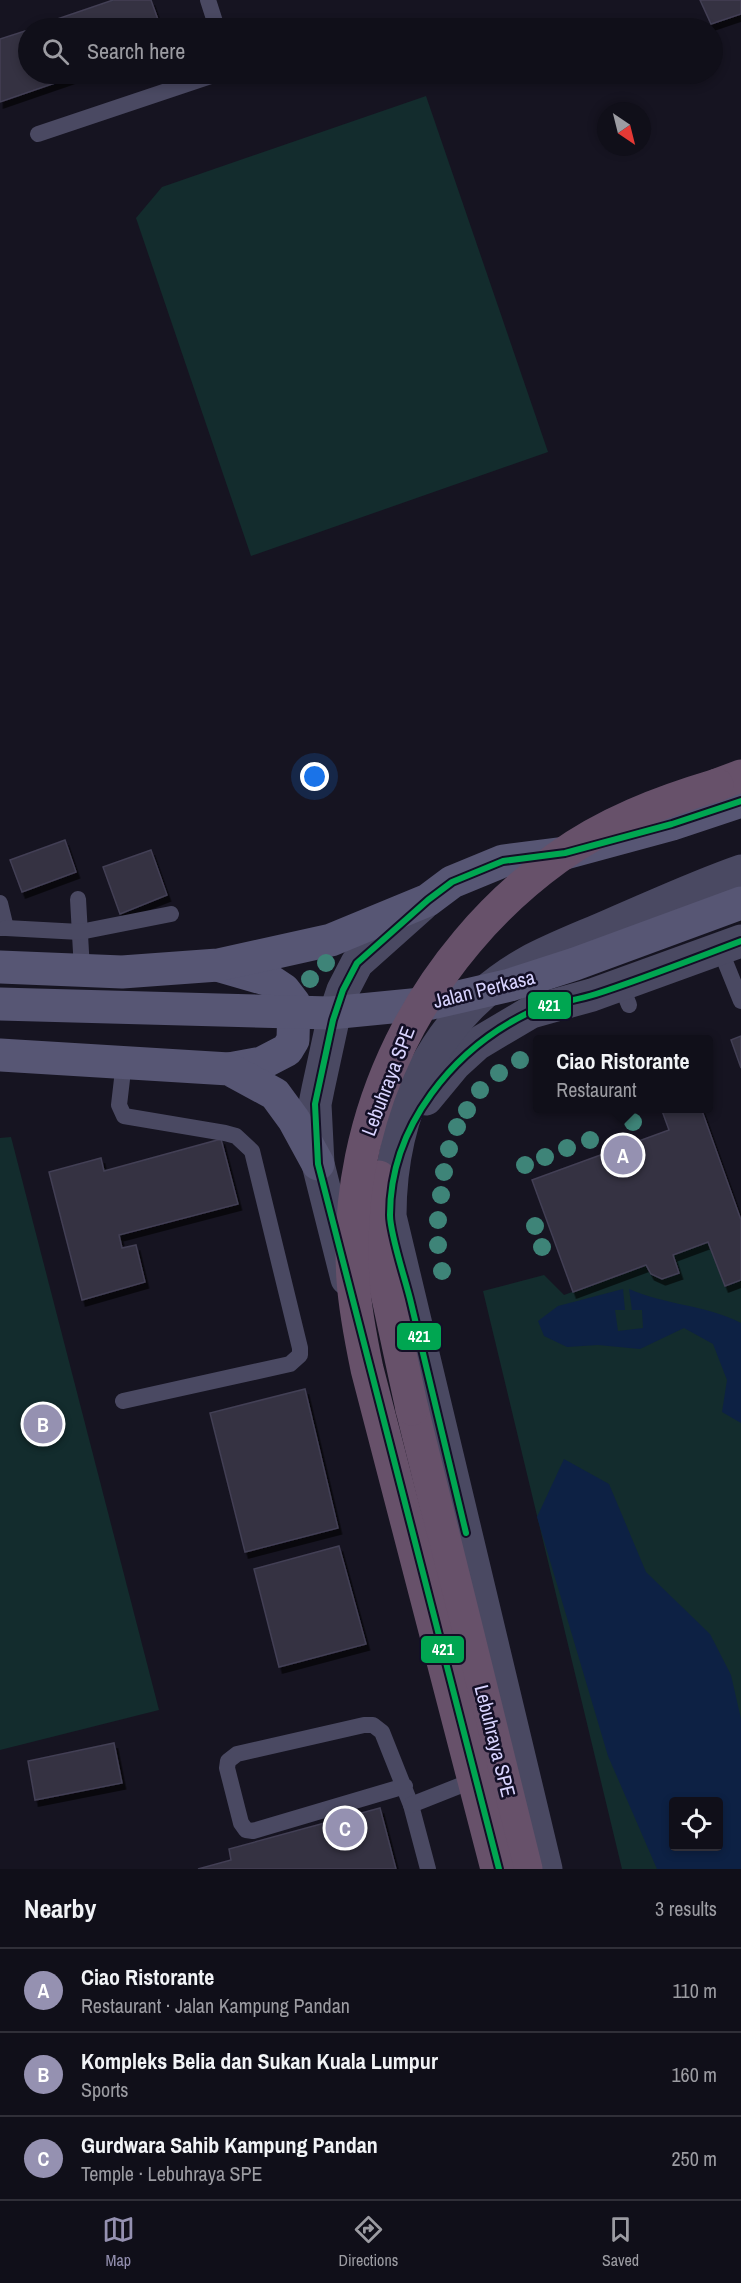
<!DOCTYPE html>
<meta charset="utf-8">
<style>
body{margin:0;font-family:"Archivo Narrow",sans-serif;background:#1e1d26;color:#f1f3f6}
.controls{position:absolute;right:18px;bottom:18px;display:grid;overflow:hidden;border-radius:6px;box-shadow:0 3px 9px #0003}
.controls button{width:54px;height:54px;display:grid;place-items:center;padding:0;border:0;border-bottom:2px solid #302f38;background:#100f19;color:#f1f3f6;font:30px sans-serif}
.compass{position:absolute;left:597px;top:102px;width:54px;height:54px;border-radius:50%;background:#100f19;box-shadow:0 3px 9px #0003;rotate:145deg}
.you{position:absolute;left:315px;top:777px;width:21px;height:21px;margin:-15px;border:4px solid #fff;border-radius:50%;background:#1a73e8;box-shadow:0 0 0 9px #1a73e833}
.badge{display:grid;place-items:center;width:39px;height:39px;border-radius:50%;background:#9591b1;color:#fff;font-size:20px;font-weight:700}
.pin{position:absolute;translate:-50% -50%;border:3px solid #fff;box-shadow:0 2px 6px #0006}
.popup{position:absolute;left:533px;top:1035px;width:180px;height:78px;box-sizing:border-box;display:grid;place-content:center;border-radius:6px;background:#100f19;filter:drop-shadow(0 2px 4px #0005);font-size:20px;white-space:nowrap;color:#9c9ca2}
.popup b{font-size:22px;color:#f1f3f6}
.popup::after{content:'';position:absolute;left:50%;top:100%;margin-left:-12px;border:12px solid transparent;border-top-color:#100f19}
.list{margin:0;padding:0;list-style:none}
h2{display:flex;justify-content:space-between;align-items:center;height:78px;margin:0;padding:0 24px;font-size:26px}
h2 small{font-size:20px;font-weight:400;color:#9c9ca2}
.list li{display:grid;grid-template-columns:39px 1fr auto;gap:18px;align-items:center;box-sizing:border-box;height:84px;padding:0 24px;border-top:2px solid #302f38}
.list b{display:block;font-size:22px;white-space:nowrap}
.list p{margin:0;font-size:20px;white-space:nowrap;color:#9c9ca2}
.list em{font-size:20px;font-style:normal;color:#9c9ca2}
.icon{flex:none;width:33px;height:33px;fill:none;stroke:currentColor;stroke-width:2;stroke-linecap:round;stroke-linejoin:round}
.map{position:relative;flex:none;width:741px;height:1869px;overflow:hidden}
.search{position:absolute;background:#100f19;box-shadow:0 3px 9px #0003;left:18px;right:18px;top:18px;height:66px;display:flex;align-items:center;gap:15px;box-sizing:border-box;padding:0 21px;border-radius:33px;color:#9c9ca2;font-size:22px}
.sheet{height:330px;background:#100f19}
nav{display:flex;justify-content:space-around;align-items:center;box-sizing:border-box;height:84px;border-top:2px solid #302f38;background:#100f19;font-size:16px;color:#9c9ca2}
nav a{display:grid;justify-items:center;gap:3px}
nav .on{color:#9591b1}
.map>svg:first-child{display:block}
</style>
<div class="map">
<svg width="741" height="1869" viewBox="0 0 741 1869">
<defs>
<filter id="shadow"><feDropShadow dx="3.5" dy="6" stdDeviation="0" flood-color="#0009"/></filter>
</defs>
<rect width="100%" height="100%" fill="#161421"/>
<!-- green -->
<g fill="#132c2d" fill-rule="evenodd">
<path d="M426,96L548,452L251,556L136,218L162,187Z"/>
<path d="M11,1137L159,1710L0,1750V1138Z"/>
<path d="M708,1242L725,1286L741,1280V1869H622L483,1291L544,1275L564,1295L646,1265L651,1274L662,1279L678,1273L673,1255ZM674,1802H718V1846H674Z"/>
</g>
<!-- water -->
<g fill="#0d2144" fill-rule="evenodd">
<path d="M623,1289L625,1310H615L618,1331L643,1328L642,1310H632L629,1289C665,1305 706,1305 741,1323V1423L722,1412L727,1380L713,1344L684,1328L640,1349L598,1345L567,1347L544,1336L538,1321L558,1306Z"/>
<path d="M564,1459L609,1484L646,1572L710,1634L731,1675L741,1719V1869H657L608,1756L537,1517ZM674,1802H718V1846H674Z"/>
</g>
<!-- building -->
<g fill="#343243" stroke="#433f54" stroke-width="1.5" filter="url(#shadow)">
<path d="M113,0H151L161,28H31Z"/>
<path d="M700,0H741V14L711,24Z"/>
<path d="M28,30V74H81L0,102V39Z"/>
<path d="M65,840L76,872L22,892L10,860Z"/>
<path d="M151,850L167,895L120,914L103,867Z"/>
<path d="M741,1036V1068L731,1040Z"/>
<path d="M661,1108H701L741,1220V1280L725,1286L708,1242L673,1255L679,1273L662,1279L651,1274L646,1265L573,1292L532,1180L669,1130Z"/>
<path d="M221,1139L238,1204L119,1235L122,1248L136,1245L145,1282L82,1300L49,1172L101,1158L104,1171Z"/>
<path d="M305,1389L338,1528L245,1552L210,1413Z"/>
<path d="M339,1546L366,1644L279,1667L254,1569Z"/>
<path d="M114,1743L122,1783L35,1800L28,1761Z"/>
<path d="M380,1808L396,1869H198L231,1860L229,1849Z"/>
</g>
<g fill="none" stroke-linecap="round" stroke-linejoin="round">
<!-- service -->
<g stroke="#4a4962" stroke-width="16">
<path d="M208,0L217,28"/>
<path d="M38,134L217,74"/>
<path d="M78,899L82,970"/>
<path d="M0,903L6,928H0"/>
<path d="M6,928L80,932L171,914"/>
<path d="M720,949L741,1001"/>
<path d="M621,985L629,1005"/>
<path d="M123,1401L290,1364L300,1355V1348L252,1151L236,1136L225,1133L124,1116L119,1105L124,1062"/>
<path d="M405,1786L253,1831L246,1830L241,1823L227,1768L228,1761L237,1754L364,1725H373L382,1732L411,1805L428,1869"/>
<path d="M411,1805L474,1780"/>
</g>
<!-- tertiary -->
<g stroke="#4a4962" stroke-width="33">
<path d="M426,1099L455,1064L477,1044L531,1012L592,995L741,941"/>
<path d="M347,1279L318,1164L315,1104L318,1089L333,1020L343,990L357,963L422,905"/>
<path d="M546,1869L390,1216C390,1112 434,1015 528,962C556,947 586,936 615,923C657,905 698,886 741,871"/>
</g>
<!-- secondary -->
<g stroke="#575674" stroke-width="33">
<path d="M220,966L269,980L284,990L294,1003L293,1040L287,1050L262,1063L229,1069"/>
<path d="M0,967L122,972L218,965L331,940L428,900L452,882L503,861L565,853L672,824L741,801"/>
<path d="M0,1055L229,1069L275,1094L294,1120L318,1164"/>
</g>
<!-- motorway -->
<g stroke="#67516a" stroke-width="33">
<path d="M717,785L741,776"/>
<path d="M412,1409L526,1869"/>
</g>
<!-- secondary-bridge -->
<path stroke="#575674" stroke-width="33" d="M0,1004L330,1013L432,1003L510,985L575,964L741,903"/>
<!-- motorway-bridge -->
<g stroke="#67516a" stroke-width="33">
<path d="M379,1177L377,1247L412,1409"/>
<path d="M497,1869L367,1369C361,1340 355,1310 353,1280C342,1114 423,955 557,858C605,823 660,802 717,785"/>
</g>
<!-- bus-1 casing -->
<g stroke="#130f26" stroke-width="10">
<g id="bus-1">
<path d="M466,1533C448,1456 429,1380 411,1303C406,1281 390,1235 390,1215C390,1126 453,1049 530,1012C551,1003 574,1001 596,994C645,978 693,959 741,941"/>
<path d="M499,1869L318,1164L315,1104L333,1020L343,990L357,963L428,900L452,882L503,861L565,853L672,824L741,801"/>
</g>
</g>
<!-- bus-1 -->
<use href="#bus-1" stroke="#00a651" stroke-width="6"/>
</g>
<!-- trees -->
<g fill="#3e8478">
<circle cx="326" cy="963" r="9"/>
<circle cx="310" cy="979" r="9"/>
<circle cx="520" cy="1060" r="9"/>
<circle cx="499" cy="1073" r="9"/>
<circle cx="480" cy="1090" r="9"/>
<circle cx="467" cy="1110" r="9"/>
<circle cx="633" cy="1122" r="9"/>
<circle cx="457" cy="1127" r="9"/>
<circle cx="590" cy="1140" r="9"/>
<circle cx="567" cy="1148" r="9"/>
<circle cx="449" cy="1149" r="9"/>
<circle cx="545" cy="1157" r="9"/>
<circle cx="525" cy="1165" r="9"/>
<circle cx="444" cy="1172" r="9"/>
<circle cx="441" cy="1195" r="9"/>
<circle cx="438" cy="1220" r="9"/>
<circle cx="535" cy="1226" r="9"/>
<circle cx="438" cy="1245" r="9"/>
<circle cx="542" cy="1247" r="9"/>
<circle cx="442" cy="1271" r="9"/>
</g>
<g text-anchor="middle" stroke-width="5" stroke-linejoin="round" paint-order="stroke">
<!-- street labels -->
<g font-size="20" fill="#d9d4ff" stroke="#130f26">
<text transform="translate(484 989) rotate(-14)" y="7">Jalan Perkasa</text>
<text transform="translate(388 1081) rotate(-69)" y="7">Lebuhraya SPE</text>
<text transform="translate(495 1741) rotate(76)" y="7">Lebuhraya SPE</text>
</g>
</g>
<g stroke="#130f26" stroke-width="2">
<rect x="527" y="991" width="45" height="29" rx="6" fill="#00a651"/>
<rect x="396" y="1322" width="46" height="29" rx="6" fill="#00a651"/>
<rect x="420" y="1635" width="45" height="29" rx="6" fill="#00a651"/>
</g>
<g font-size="16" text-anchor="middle" font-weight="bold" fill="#fff">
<text x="549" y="1011">421</text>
<text x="419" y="1342">421</text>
<text x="443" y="1655">421</text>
</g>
</svg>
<div class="controls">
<button><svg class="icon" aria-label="locate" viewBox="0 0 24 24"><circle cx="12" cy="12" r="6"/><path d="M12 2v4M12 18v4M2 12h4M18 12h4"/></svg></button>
</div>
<svg class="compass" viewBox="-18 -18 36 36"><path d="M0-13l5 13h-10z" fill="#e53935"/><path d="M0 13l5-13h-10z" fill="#9c9ca2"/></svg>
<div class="you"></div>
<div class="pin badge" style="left:623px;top:1155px">A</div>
<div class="popup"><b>Ciao Ristorante</b>Restaurant</div>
<div class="pin badge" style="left:43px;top:1424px">B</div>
<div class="pin badge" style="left:345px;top:1828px">C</div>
<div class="search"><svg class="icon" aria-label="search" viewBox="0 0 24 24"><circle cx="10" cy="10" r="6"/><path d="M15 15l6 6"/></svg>Search here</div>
</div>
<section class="sheet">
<h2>Nearby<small>3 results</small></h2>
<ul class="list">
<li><span class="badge">A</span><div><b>Ciao Ristorante</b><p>Restaurant · Jalan Kampung Pandan</p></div><em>110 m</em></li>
<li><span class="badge">B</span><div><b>Kompleks Belia dan Sukan Kuala Lumpur</b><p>Sports</p></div><em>160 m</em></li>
<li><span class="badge">C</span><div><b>Gurdwara Sahib Kampung Pandan</b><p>Temple · Lebuhraya SPE</p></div><em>250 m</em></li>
</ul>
</section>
<nav>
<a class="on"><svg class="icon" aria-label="map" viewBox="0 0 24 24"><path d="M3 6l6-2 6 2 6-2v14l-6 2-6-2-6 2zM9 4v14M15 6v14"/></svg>Map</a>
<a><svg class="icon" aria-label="directions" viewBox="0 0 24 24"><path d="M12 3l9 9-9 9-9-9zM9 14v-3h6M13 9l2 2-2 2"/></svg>Directions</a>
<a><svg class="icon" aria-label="saved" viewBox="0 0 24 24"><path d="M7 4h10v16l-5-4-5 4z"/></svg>Saved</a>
</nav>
